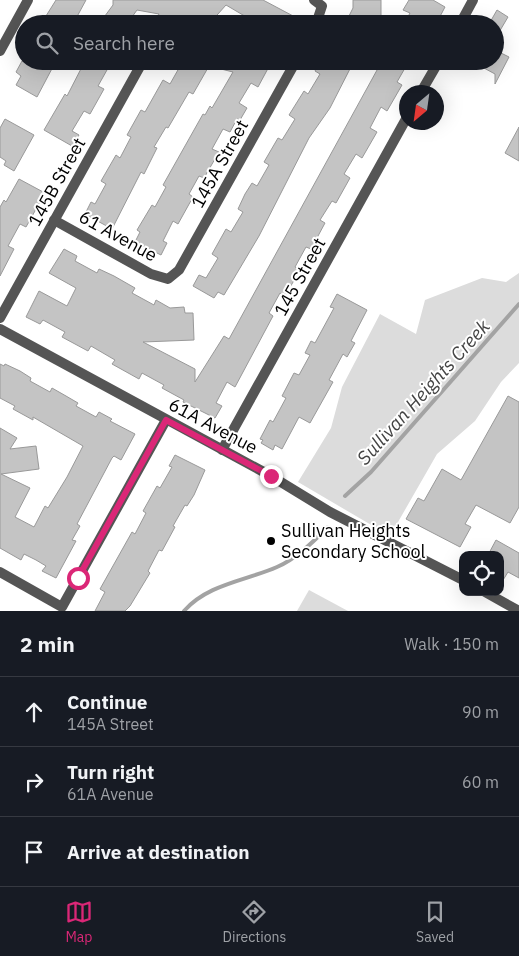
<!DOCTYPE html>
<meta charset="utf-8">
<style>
body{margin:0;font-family:"IBM Plex Sans",sans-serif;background:#242831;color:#f1f3f6}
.controls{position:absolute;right:15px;bottom:15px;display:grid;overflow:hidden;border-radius:10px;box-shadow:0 5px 20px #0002}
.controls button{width:45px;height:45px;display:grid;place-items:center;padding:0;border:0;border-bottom:1px solid #363941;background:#171b24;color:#f1f3f6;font:25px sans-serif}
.compass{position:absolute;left:399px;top:85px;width:45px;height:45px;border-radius:50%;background:#171b24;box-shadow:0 5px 20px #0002;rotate:209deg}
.stop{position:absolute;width:15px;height:15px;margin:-11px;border:4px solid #db2777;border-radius:50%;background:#fff}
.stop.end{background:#db2777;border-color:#fff;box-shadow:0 1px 5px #0008}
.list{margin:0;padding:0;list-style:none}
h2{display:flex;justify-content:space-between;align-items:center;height:65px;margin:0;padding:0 20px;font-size:21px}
h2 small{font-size:16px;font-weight:400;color:#9ea1a6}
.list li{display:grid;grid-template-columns:32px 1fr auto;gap:15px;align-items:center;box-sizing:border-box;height:70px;padding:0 20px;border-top:1px solid #363941}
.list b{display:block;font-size:19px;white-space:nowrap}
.list p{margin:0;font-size:16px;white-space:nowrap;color:#9ea1a6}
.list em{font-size:16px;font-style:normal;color:#9ea1a6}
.icon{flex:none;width:28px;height:28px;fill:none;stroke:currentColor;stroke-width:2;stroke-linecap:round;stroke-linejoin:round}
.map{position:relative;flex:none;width:519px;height:611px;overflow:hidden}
.search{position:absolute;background:#171b24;box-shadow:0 5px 20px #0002;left:15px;right:15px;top:15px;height:55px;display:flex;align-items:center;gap:12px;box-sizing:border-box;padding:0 18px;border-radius:28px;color:#9ea1a6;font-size:19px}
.sheet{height:275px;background:#171b24}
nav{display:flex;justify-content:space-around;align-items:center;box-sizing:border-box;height:70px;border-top:1px solid #363941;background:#171b24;font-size:14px;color:#9ea1a6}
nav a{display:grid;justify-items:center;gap:2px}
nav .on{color:#db2777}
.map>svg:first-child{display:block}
</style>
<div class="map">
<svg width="519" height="611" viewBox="0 0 519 611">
<rect width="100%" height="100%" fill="#fff"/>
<!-- park -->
<g fill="#dcdcdc">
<path d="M519,273V363L501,382L475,421L437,454L390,536L298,482L331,428L342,387L380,314L416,334L425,300L482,278L506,282Z"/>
<path d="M309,590L348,611H297Z"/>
</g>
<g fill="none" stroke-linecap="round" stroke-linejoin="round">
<!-- stream -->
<g stroke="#a3a3a3" stroke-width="4">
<path d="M345,496L371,472L519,304"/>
<path d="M184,611C208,584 245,581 277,567C296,559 314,541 328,527"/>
</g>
</g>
<!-- building -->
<g fill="#c4c4c4" stroke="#999">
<path d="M56,0H86L73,24H41Z"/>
<path d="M113,0H263L295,17L291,24H253L247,20L248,18L226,5L209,24H165L156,19L159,14L137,10L127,24H99L113,5Z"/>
<path d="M353,0H381V17L377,24H345L353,8Z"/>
<path d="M409,0H433L445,7L436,24H404L410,13L403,10Z"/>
<path d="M497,10L508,17L495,39V24H489Z"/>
<path d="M495,50L509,57L495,84V74L471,61H495Z"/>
<path d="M22,61H56L37,97L16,85L21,76L16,72Z"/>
<path d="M85,61H112L98,86L104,89L90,114L84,111L72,131L79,135L72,146L44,130L65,94L67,96Z"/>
<path d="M183,61H272L258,87L251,83L239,103L247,108L240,120L237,119L230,132L223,129L212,149L219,152L204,178L199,176L189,194L193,197L178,224L173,221L163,241L167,243L161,255L135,242L140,232L137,230L152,205L155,207L166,187L163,185L203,114L205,115L210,106L212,108L233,72L209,66L193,94L189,92L168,128L166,127L154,147L157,148L144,174L141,172L112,229L85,214L91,202L95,204L106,184L101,181L116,155L120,158L131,137L127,135L141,110L145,112L163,80L170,84Z"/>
<path d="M320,61H354L330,108L309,138L259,236L224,295L218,292L214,298L193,286L199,275L206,278L218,258L212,254L226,229L231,232L243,212L238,209L245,194L252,183L257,186L269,165L264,162L278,138L282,140L295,119L289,115L304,91L308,94L320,74L315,71Z"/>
<path d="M382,61H409L397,82L402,85L387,111L381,107L370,128L377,132L362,158L356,154L344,174L350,178L336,203L332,201L320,220L325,223L311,249L306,247L295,267L300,270L285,296L280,293L269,313L273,316L235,387L227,382L216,403L222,406L215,418L183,402L184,400L162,388L164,385L142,373L139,379L112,364L115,360L91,346L88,351L62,337L65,332L43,320L40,324L26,317L39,291L67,306L76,288L49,273L64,249L77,256L75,261L97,273L99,269L114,276L135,288L132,293L154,305L156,300L170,308L184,307L185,313H193L194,340L143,342L195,369V382L224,336L229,339Z"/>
<path d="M5,119L34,135L14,171L4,165L6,161L0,157V128Z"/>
<path d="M519,127V161L505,153Z"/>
<path d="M19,179L45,193L26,227L20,224L8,246L14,249L0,276V207L4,200L6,202Z"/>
<path d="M337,294L367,310L351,341L355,343L347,357L343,354L329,380L333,382L310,423L299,417L282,449L275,445L273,450L261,443L263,440L260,439L270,420L273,422L286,398L282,396L294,373L299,375L310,355L305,353L311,341L315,343L334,308L330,307Z"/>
<path d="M0,364L4,366L5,364L20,371L31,378L30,381L50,392L52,388L66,396L78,403L76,406L96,417L99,412L112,419L110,421L135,434L121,460L114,456L112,458L77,524L80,526L72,540L76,541L56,578L42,571L46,566L36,560L24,554L21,560L0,548V428L17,438L10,449L36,446L39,469L1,474L30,488L15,517L34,527L45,506L48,508L67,477L83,446L33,417V420L13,409L15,406L0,398Z"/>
<path d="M508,396L519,402V507L510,523L476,505L465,524L471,527L460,547L406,519L418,498L424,501L442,469L461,480Z"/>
<path d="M175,455L205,470L194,495L187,506L185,505L173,526L175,527L162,551L159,550L148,571L150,573L130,606L125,611H95L105,592L100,589L132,532L135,534L146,513L143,511L157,486L160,488L172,467L169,466Z"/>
<path d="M496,540L519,553V578L508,572L500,585V555H488Z"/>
</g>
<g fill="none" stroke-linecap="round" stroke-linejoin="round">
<!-- minor -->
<g stroke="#555" stroke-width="10">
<path d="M314,0L322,6L316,24"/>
<path d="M460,24L473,0"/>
<path d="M0,51L28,0"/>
<path d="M421,92L439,61"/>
<path d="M54,220L151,274L168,279L179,270L296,61"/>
<path d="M0,318L143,61"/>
<path d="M0,329L271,476L330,512L463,580"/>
<path d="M222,450L406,119"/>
<path d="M0,572L62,607L166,420"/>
<path d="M485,592L519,611"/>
</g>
</g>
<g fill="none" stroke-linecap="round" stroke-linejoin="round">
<!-- route -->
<path stroke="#db2777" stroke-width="6" d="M78,578L166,420L271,476"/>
</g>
<!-- markers -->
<circle fill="#000" stroke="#fff" stroke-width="2" cx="271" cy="541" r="5"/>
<g text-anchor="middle" stroke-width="4" stroke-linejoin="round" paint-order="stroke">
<!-- street labels -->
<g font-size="18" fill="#000" stroke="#fff">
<text transform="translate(220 164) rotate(-61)" y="6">145A Street</text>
<text transform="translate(57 182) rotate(-61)" y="6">145B Street</text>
<text transform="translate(118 236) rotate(29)" y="6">61 Avenue</text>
<text transform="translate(300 277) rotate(-61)" y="6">145 Street</text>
<text transform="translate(213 426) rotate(28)" y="6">61A Avenue</text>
</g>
<!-- poi labels -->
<g font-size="18" fill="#000" stroke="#fff" text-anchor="start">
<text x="281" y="537">Sullivan Heights<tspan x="281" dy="21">Secondary School</tspan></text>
</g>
<!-- water labels -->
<g font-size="19" font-style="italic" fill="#444" stroke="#fff">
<text transform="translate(423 392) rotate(-48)" y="7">Sullivan Heights Creek</text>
</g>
</g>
</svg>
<div class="controls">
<button><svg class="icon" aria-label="locate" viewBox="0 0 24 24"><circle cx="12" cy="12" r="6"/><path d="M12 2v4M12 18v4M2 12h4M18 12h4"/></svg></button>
</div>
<svg class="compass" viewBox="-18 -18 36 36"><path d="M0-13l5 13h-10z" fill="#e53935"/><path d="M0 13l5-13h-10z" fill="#9ea1a6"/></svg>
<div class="stop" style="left:78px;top:578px"></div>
<div class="stop end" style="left:271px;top:476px"></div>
<div class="search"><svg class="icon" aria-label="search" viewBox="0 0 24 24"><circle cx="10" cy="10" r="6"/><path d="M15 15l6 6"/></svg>Search here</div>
</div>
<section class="sheet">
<h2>2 min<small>Walk · 150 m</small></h2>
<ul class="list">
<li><svg class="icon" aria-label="ahead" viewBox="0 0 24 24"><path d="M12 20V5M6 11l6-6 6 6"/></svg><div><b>Continue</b><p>145A Street</p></div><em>90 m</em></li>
<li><svg class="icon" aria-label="right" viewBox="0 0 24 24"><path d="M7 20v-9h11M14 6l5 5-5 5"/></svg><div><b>Turn right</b><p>61A Avenue</p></div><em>60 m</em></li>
<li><svg class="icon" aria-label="arrive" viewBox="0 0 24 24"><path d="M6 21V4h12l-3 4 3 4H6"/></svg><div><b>Arrive at destination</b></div></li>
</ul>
</section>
<nav>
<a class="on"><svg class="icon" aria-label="map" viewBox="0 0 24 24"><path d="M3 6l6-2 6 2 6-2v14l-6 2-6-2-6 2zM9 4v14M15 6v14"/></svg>Map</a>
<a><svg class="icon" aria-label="directions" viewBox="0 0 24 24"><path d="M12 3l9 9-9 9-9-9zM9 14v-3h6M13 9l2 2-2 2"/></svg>Directions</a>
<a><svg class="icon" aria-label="saved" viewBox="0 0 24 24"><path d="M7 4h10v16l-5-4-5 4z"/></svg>Saved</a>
</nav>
